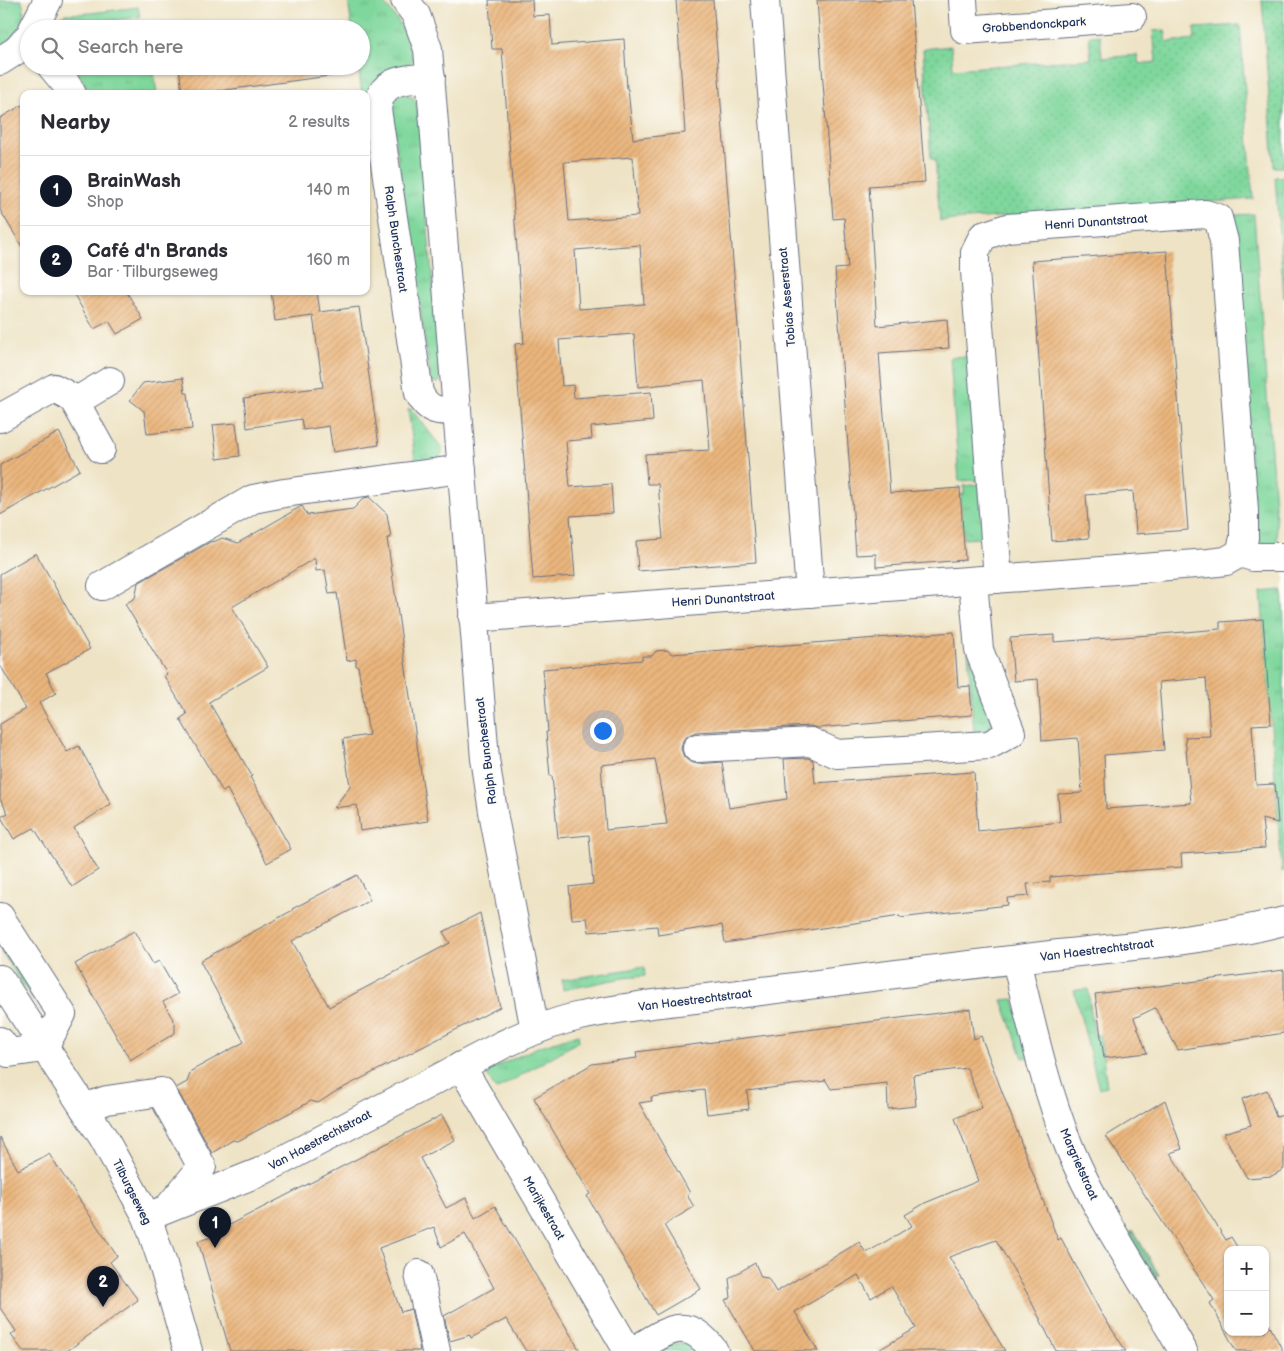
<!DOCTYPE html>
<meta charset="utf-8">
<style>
body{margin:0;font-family:"Balsamiq Sans",sans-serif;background:#f2f2f3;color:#2b2b33}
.controls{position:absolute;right:15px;bottom:15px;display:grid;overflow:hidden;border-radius:10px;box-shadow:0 1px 4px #0004}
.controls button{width:45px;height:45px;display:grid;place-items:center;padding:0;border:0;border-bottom:1px solid #e1e1e2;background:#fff;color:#2b2b33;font:25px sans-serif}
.you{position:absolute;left:602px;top:730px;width:18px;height:18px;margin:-12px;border:4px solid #fff;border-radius:50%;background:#1a73e8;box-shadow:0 0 0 8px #1a73e833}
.badge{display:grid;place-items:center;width:32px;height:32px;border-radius:50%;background:#111827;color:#fff;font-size:16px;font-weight:700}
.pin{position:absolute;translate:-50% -41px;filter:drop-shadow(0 1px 2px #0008)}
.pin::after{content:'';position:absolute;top:26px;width:18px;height:15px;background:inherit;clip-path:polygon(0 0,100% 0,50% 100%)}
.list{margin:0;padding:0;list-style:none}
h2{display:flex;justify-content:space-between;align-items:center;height:65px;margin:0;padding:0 20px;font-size:21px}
h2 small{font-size:16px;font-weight:400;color:#7c7c81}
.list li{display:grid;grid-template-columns:32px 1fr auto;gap:15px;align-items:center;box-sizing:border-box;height:70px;padding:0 20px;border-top:1px solid #e1e1e2}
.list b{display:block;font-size:19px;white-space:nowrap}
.list p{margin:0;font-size:16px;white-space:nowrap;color:#7c7c81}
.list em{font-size:16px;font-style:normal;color:#7c7c81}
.icon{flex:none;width:28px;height:28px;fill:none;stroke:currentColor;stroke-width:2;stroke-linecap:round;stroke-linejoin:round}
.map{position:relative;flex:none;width:1284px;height:1351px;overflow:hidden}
.search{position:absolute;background:#fff;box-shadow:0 1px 4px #0004;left:20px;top:20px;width:350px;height:55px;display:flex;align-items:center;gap:12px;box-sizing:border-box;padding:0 18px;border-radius:28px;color:#7c7c81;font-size:19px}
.panel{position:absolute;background:#fff;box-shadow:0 1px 4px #0004;left:20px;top:90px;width:350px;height:205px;border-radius:10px}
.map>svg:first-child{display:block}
</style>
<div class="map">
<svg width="1284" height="1351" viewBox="0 0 1284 1351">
<defs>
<pattern id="grass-tufts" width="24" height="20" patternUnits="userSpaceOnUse" patternTransform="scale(1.25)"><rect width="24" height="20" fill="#7fd79c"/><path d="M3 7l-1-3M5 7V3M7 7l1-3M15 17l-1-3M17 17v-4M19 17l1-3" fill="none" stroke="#6db989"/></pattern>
<pattern id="forest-firs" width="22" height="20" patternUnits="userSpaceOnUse" patternTransform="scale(1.25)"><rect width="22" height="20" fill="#67b884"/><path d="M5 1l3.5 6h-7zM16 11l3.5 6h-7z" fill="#54966f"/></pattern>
<pattern id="park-dots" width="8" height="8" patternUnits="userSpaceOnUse" patternTransform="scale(1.25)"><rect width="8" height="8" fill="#7fd79c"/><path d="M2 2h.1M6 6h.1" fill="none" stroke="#6db989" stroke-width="1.8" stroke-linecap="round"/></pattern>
<pattern id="building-hatch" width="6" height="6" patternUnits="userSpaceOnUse" patternTransform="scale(1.25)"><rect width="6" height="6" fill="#ebb67d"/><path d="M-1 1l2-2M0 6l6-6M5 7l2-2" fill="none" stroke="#c99d6e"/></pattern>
</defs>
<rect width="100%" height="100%" fill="#fdfcf7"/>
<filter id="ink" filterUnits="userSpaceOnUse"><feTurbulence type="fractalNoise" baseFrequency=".02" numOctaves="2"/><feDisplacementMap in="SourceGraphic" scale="10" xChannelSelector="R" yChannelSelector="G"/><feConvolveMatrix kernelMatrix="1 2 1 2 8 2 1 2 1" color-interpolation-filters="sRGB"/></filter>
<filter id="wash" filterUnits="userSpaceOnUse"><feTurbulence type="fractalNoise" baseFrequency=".0096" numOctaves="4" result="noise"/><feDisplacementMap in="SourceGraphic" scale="20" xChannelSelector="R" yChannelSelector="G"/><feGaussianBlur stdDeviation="1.12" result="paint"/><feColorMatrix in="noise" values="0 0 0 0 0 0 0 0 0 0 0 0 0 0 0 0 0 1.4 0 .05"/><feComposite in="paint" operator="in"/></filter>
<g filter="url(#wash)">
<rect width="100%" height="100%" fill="#eee3c5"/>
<!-- grass -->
<g fill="url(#grass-tufts)" stroke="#4d837d">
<path d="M0,0H21C30,19 15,37 0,47Z"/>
<path d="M348,0H380C398,16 409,36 413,60C406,68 396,68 387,72C378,76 371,85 367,93L362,94L358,66H361V29H352Z"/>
<path d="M138,7L140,17L100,22L88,29H49L54,21L65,14L91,13Z"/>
<path d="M74,66H153L157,94H91Z"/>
<path d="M402,93L412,96L417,104L441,379L438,383L431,382L390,107L391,102Z"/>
<path d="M1284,176V298L1275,177Z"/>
<path d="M1254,214L1278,547L1256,541L1232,215Z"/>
<path d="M970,356L980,480L959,481L950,357Z"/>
<path d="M408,409H411L442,448V453L437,462L416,466Z"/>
<path d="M980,484L984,538L964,539L960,495L964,494V486Z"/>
<path d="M1282,590L1284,620V871L1282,872L1261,592Z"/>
<path d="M968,652L993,722C989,731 983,731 974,732Z"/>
<path d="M0,931L41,993L32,999L0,949Z"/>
<path d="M644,967L645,976L623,978L563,990L562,980Z"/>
<path d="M1088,989L1094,1035H1100L1107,1086L1099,1089L1074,990Z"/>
<path d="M1014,999L1029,1057L1023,1058L1002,1000Z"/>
<path d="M578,1034L579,1041L496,1090L485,1072L538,1047Z"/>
<path d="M679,1343L694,1346L701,1351H656L666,1346Z"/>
</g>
<!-- forest -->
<path fill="url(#forest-firs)" stroke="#417471" d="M1133,1230L1159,1275L1153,1278L1128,1234Z"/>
<!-- park -->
<g fill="url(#park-dots)" stroke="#4d837d">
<path d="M1262,0H1284V167H1274Z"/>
<path d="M1240,25L1253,199L940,221L935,159H931L923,49L951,46L953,69L1091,59L1089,36L1100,35L1102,58L1137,55L1139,64L1156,62L1153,31L1165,30L1167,42L1195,39L1194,28Z"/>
</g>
<g id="blocks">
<!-- building -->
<g fill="url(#building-hatch)" fill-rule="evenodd">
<path d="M489,0H532L533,16L550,15L552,45L624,39L627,89H628L633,139L685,133L676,0H713L756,562L638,571L636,541L663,539L658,484H647L645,454L710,450L704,380L638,387L634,334L559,340L562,386L573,385L574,398L651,392L653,421L591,427L592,439L566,441L570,487L611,484L613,513L570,516L575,576L533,579L515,344L524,343L502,49H492ZM633,157L638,216L569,221L564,162ZM640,245L644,304L579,309L575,250Z"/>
<path d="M817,0H911L925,182L869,186L877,326L947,319L949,348L879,353L890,493L960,488L965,560L876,567V554L856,555L835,269L848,268L844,218L833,219Z"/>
<path d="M179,66H335L336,75L196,94H182Z"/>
<path d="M24,104V250L0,210V118Z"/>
<path d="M1167,251L1188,530L1136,534L1133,491L1086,495L1089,538L1052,541L1032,261Z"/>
<path d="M72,291H126L143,319L117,334L109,321L94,329Z"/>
<path d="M271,291H317L320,312L359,307L379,445L333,452L329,426L303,430L301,419L247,428L244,398L323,387L313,316L275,321Z"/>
<path d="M183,378L185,393H188L192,429L147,434L144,411L130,400L143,383Z"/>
<path d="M236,423L240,456L217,459L213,425Z"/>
<path d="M59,432L80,470L0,515V465Z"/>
<path d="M369,497L387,514L391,538H387L428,821L360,831L357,805L334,808L350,786L343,739L369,735L358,666H356V659L347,661L337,593L329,594L325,570L316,571L315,558L232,607L268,667L209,702L252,776L250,777L291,849L267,863L227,789L223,792L180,719L187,714L164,676L167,674L125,604L135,598L138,583L210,542L216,541L222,538L238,543L300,507L302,506L307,515L353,509L364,498Z"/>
<path d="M36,553L90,649L46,673L56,693L39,703L67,752L79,746L111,804L74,828L98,870L72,887L34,828L14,839L1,817L8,813L0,799V724L26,709L0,665V574Z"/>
<path d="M1263,619L1271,724L1252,725L1256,785L1275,784L1278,823L1262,819L1265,848L1181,854L1182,867L1050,877V882L1027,884L1029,896L1007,898L1008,905L900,918V916L725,943L722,925L658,935L657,926L589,932L587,918L572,919L569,887L593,884L589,835L558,838L552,776H550L546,732H548L543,669L642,660V656H652L656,651L667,650L672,654L954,632L958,687L970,686L972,715L818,728L810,726L696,732L689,735L683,740L681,749L684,757L690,762L698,764L722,762L729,808L787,799L784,759L808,758L813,760L815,783L974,772L978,831L1060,822L1058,794L1082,793L1078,738L1042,741L1038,679L1014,681L1010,638L1054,635V642L1137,636L1220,629V622ZM1206,678L1210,736L1185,737L1191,803L1106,809L1104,755L1164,750L1159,682ZM655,759L667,824L606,830L601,765Z"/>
<path d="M357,875L370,900L292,941L329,1007L450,943L443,932L480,913L500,1007L335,1092L318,1103L311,1101L238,1141L233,1140L212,1153L176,1088L187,1082L191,1071L244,1042L200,961L293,910L292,909Z"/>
<path d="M134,931L153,964L159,961L178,994L163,1002L175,1023V1033L130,1060L75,964Z"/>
<path d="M1284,970V1033L1178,1050L1155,1008L1134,1018L1147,1053L1104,1058L1095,994Z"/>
<path d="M970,1009L974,1039L981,1036L1058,1240L1061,1238L1100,1311L1126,1351H1056L1027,1293L996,1240L949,1257L1005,1351H877L916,1328L891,1286L871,1298L858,1275L795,1312L818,1351H755L725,1300L731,1298L729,1278L755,1263L761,1277L768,1278L776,1292L859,1242L866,1253L912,1226L905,1215L925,1203L978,1181L955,1118L982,1108L967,1068L913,1075L916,1106L888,1109L887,1083L831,1089L825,1079V1081L747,1091L749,1109L707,1114L704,1090L651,1097L652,1101L639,1103L690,1193L687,1195L694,1207L664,1225L701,1289L656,1315L587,1196L590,1194L534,1098L592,1064L637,1058L636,1052Z"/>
<path d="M1267,1090L1276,1117L1284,1115V1169L1272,1176L1247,1178L1223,1133L1251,1125L1242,1099Z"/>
<path d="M1165,1100L1182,1149L1170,1153L1226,1240L1231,1237L1239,1250H1228V1332H1265V1317L1283,1351H1236L1210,1303L1214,1300L1106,1136Z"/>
<path d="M442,1115L455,1140L420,1158L446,1208L466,1198L475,1218L495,1206L580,1351H526L506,1319L471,1338L470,1335L450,1341L444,1316L494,1288L465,1234L441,1247L434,1227L379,1248L401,1312L411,1309L420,1351H230L198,1241L225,1233L223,1228Z"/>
<path d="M0,1137L18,1170L49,1154L117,1256L110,1262L138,1300L67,1351H23L11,1335L16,1331L0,1308Z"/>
</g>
</g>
</g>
<g filter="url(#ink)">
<use href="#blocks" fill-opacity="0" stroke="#656e82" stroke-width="1"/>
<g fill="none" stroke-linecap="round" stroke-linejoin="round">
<!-- minor casing -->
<g stroke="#656e82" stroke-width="30">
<g id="minor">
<path d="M405,0L416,15L428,49L485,759L494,818L535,1030"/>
<path d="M765,0L810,593"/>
<path d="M963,0L965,30L1132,17"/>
<path d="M33,29L48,0"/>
<path d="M0,61L17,50L29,36"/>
<path d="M51,66L66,84L72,94"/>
<path d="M431,77C405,80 381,78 377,109L419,393C428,411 438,412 457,410"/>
<path d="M75,402L110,381"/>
<path d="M0,418L54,388L69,396L75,402L101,449"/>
<path d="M1240,553L1253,557H1284"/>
<path d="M102,586L253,499L284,493L462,469"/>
<path d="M473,618L1209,563L1226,561L1240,553L1244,538V510L1224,241L1218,218L1205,214L1007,228L983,236L975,252V271L998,579"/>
<path d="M697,748L811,742L837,754L989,745L1011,733L979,650L973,581"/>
<path d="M0,917L62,1014L44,1048L9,1053L0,1041"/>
<path d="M1016,960C1031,1023 1045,1088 1070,1149C1100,1220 1146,1284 1183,1351"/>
<path d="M0,979L103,1137L147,1217L162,1261L188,1351"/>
<path d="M461,1066L628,1351"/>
<path d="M84,1108L107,1100L161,1092L202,1167L168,1208"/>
<path d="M147,1217L260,1172L502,1045C526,1034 550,1023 576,1017C634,1004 695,1000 754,992C856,979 957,966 1059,954C1135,946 1210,940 1284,921"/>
<path d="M419,1274L436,1351"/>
<path d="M633,1351C666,1332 686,1312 714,1351"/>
</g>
</g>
<!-- minor -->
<use href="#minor" stroke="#fff" stroke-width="28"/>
</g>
</g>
<g text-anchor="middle" stroke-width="4.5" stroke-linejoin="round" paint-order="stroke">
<!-- street labels -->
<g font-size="12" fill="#1b2f5e" stroke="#fdfcf7">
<text transform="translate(1034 25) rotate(-4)" y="4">Grobbendonckpark</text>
<text transform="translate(1096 222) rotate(-4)" y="4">Henri Dunantstraat</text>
<text transform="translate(396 239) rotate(82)" y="4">Ralph Bunchestraat</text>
<text transform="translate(787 297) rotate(-95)" y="4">Tobias Asserstraat</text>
<text transform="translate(723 599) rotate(-4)" y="4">Henri Dunantstraat</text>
<text transform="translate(486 751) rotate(-97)" y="4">Ralph Bunchestraat</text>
<text transform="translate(1097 950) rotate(-7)" y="4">Van Haestrechtstraat</text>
<text transform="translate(695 1000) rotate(-7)" y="4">Van Haestrechtstraat</text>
<text transform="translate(320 1140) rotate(-28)" y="4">Van Haestrechtstraat</text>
<text transform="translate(1079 1164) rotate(66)" y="4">Margrietstraat</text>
<text transform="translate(132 1192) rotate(63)" y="4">Tilburgseweg</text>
<text transform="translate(544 1208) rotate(60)" y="4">Marijkestraat</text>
</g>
</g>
</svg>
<div class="controls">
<button>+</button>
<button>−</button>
</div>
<div class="you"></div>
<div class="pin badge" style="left:215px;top:1248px">1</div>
<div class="pin badge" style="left:103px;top:1307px">2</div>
<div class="search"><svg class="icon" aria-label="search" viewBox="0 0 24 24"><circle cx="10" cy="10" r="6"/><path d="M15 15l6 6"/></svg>Search here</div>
<section class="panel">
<h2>Nearby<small>2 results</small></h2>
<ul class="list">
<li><span class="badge">1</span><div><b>BrainWash</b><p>Shop</p></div><em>140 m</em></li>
<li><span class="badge">2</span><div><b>Café d'n Brands</b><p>Bar · Tilburgseweg</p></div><em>160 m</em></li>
</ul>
</section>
</div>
